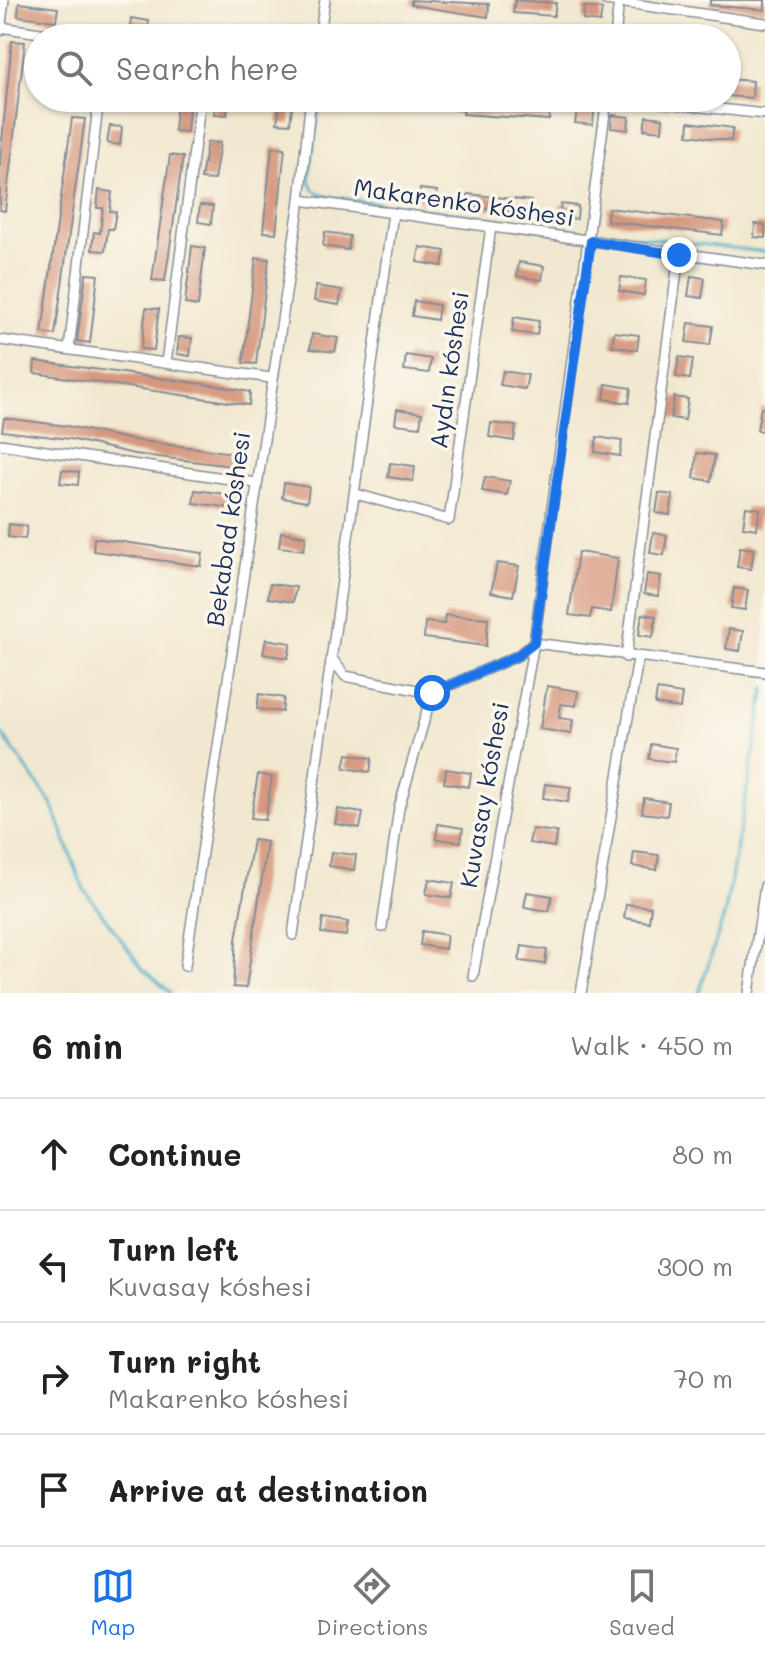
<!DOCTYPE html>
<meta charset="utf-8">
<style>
body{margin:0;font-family:Mali,sans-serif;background:#f6f6f6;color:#222}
.stop{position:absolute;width:24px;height:24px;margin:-18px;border:6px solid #1a73e8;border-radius:50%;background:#fff}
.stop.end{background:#1a73e8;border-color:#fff;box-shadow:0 2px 8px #0008}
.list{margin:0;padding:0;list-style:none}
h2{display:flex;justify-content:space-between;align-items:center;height:104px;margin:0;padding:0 32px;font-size:34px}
h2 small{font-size:26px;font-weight:400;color:#767676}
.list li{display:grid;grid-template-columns:52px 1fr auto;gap:24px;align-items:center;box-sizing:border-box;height:112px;padding:0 32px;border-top:2px solid #e0e0e0}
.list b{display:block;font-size:30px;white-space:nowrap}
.list p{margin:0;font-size:26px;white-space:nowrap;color:#767676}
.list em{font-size:26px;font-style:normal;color:#767676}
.icon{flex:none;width:44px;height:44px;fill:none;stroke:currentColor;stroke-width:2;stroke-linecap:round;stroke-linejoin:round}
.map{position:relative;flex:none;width:765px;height:993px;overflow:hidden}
.search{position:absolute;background:#fff;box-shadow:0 2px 6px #0004;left:24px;right:24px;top:24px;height:88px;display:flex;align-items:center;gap:20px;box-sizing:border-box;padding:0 28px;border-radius:44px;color:#767676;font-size:30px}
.sheet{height:552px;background:#fff}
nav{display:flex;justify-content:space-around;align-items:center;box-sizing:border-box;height:112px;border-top:2px solid #e0e0e0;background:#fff;font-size:22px;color:#767676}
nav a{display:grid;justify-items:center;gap:4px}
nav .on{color:#1a73e8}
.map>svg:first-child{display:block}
</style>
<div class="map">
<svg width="765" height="993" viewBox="0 0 765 993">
<rect width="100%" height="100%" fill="#fbf7ec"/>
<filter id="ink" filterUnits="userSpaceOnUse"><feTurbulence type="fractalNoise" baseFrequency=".0125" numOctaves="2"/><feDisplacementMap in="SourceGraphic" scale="16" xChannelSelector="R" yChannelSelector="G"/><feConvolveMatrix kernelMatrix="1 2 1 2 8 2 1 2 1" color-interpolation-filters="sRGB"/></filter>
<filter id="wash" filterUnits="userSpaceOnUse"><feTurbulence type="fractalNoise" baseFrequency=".006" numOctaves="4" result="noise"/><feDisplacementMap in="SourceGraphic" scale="32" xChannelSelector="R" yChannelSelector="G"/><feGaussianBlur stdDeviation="1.8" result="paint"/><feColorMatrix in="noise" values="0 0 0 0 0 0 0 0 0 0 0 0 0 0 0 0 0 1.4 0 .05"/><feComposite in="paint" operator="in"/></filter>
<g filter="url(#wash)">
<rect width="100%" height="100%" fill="#f1e8cf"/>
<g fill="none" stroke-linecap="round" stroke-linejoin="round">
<!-- stream -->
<g stroke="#49aec8" stroke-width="3">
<path d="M319,107L309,179L314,190L325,196L584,231"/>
<path d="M599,232L765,252"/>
<path d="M0,731L52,804L83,888L143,969L171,993"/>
<path d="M699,993L725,913L765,688"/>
</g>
</g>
<g id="blocks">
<!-- building -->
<g fill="#d6977e">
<path d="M411,0L489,4L488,17L411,5Z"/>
<path d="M515,0L556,3L554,16L513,13Z"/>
<path d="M710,0H765V10L710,5Z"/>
<path d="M19,3L58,8L56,21L18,16Z"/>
<path d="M584,7L602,9L600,22L583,20Z"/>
<path d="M131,18L149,21L147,34L130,31Z"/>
<path d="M197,26L245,33L244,38H196Z"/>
<path d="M12,41L25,42L5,211L0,210V160Z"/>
<path d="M727,79L753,81L752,98L727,96Z"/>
<path d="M177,98H190L187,132L174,131Z"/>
<path d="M216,98H229L227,115L214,114Z"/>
<path d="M281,98H293L290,124L277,123Z"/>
<path d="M446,98L550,108L549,120L463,114L464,111L445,108Z"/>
<path d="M577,110L594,112L593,125L575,123Z"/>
<path d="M612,115L629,117L628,130L611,128Z"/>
<path d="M646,116L663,118L662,131L644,129Z"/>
<path d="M72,118L85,119L55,335L42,333Z"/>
<path d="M689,122L733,128L731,141L688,135Z"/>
<path d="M110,126L122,127L120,145L107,143Z"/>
<path d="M207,142L220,143L214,180L201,179Z"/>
<path d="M272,147L285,148L276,233L263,232Z"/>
<path d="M170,155L183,157L165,281L152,280Z"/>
<path d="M420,189L437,191L436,204L418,202Z"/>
<path d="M99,190L112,192L110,211L116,212L113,229H108L105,251L92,250L94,232L100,233L103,208H97Z"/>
<path d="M468,194L531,201L530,214L466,206Z"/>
<path d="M561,204L578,206L577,219L559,217Z"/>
<path d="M200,205L213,206L211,224L198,222Z"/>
<path d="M608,208L724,222L722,235L607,221Z"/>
<path d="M755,224L765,225V238L754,237Z"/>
<path d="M325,232L350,236L348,250L323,246Z"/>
<path d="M192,246L205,248L198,306L185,304Z"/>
<path d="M420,247L445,251L442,266L417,262Z"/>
<path d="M256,258L269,259L256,364L243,363Z"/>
<path d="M519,262L544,266L542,280L517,276Z"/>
<path d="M86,274L98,275L90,343L77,341Z"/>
<path d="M691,276L705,278L702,298L688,296Z"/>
<path d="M621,277L646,280L644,295L619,291Z"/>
<path d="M316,286L342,290L339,305L314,301Z"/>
<path d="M414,301L439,305L437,320L412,316Z"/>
<path d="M146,308L159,309L154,350L141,349Z"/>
<path d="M514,317L539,321L537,335L512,332Z"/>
<path d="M689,323L713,326L710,345L686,342Z"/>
<path d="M614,332L639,335L637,350L612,346Z"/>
<path d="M312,334L338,338L335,352L310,349Z"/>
<path d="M179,337L192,338L190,356L177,354Z"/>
<path d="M406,355L431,359L429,373L404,370Z"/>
<path d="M679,357L693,359L690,379L676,377Z"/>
<path d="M35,361L225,387L250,392L249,405L34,373Z"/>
<path d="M503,371L528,375L525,389L500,385Z"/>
<path d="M606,384L631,388L629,403L604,399Z"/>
<path d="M674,397L688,399L685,420L671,418Z"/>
<path d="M761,408H765V432L757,430Z"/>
<path d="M397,409L422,413L420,427L395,424Z"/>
<path d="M4,418L67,426L133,440L242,454L240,467L134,454L70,439L2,431Z"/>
<path d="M491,423L516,426L514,441L489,437Z"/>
<path d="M597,437L622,441L620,456L595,452Z"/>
<path d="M697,453L715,455L711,481L694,478Z"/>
<path d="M390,463L415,466L413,481L388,477Z"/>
<path d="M62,470L79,472L78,485L60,483Z"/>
<path d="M485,477L510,481L507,495L482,491Z"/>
<path d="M284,483L309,487L307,502L282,498Z"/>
<path d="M195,490L235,495L233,508L193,503Z"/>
<path d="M659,493L673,495L670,515L656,513Z"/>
<path d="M746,507L760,509L757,529L743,527Z"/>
<path d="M9,524L27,526L25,539L8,537Z"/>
<path d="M281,532L306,536L304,550L279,547Z"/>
<path d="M653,533L667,535L664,555L650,553Z"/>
<path d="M94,538L203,553L201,566L93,551Z"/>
<path d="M740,547L754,549L751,569L737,567Z"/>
<path d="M578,552L618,558L611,612L592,609L590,618L569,615Z"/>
<path d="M497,563L519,566L513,596L491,592Z"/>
<path d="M647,574L661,576L658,596L644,594Z"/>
<path d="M270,584L296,587L293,602L268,598Z"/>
<path d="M734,588L748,590L745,610L731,608Z"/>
<path d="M642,614L656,616L653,637L639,635Z"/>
<path d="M445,615L488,618L486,646L424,638L425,622L444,624Z"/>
<path d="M729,629L743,631L740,651L726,649Z"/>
<path d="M266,639L291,643L288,658L263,654Z"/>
<path d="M547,686L578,691L576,706L561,704L559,718L573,720L571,734L540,729Z"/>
<path d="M657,690L682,694L680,708L655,704Z"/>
<path d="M259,694L284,698L282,712L257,709Z"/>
<path d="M651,744L676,748L674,762L649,759Z"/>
<path d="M347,754L372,758L370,772L344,768Z"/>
<path d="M446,769L471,773L469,787L444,783Z"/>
<path d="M258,774L272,777L265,820L251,818Z"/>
<path d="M545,784L571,787L568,802L543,798Z"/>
<path d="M644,798L669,802L667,816L642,813Z"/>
<path d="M338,809L363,813L360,828L335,824Z"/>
<path d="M438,824L463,828L461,842L436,839Z"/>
<path d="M532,829L557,832L554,847L529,843Z"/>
<path d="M253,840L267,842L246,988L233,987L236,940Z"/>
<path d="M331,852L356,855L354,870L329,866Z"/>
<path d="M634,852L659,855L657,870L632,866Z"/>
<path d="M429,879L454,883L451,898L426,894Z"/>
<path d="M527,892L552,896L549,911L524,907Z"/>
<path d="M626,904L651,907L649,922L624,918Z"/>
<path d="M323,918L348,922L346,936L321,933Z"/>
<path d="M422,931L447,935L445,949L420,945Z"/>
<path d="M522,946L547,950L545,964L519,961Z"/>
</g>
</g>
</g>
<g filter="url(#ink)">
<use href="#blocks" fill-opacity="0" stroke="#868c96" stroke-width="2"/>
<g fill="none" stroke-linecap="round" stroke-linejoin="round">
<!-- minor casing -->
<g stroke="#868c96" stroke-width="12">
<g id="minor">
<path d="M605,0L765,23"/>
<path d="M0,27L74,38"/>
<path d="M0,31L4,0"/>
<path d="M319,38L325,0"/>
<path d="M615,38L619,0"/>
<path d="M620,98L765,114"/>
<path d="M300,200L765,265"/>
<path d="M0,340L271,378"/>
<path d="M69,349L99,98"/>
<path d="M166,363L201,98"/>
<path d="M0,444L256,483"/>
<path d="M356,494L449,520L491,227"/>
<path d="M626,657L679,255"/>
<path d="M333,660L345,676L432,693L517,656L534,643L765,672"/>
<path d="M382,927L399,808L432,693"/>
<path d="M293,935L393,213"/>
<path d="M185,966L300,200L311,98"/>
<path d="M473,976L534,643L607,98"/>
<path d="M581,993L638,659"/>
<path d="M749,993L765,886"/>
</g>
</g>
<!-- minor -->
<use href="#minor" stroke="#fff" stroke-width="9"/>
</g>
</g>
<g fill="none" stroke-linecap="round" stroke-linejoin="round" filter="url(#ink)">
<!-- route -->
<path stroke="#1a73e8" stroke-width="10" d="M432,693L517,656L534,643L591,241L679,255"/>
</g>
<g text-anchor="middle" stroke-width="7" stroke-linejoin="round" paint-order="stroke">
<!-- street labels -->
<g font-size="24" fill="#1b2f5e" stroke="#fbf7ec">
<text transform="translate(464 203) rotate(8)" y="8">Makarenko kóshesi</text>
<text transform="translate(450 370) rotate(-82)" y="8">Aydın kóshesi</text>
<text transform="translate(229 529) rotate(-82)" y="8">Bekabad kóshesi</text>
<text transform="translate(485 795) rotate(-80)" y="8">Kuvasay kóshesi</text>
</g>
</g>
</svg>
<div class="stop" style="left:432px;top:693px"></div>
<div class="stop end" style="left:679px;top:255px"></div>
<div class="search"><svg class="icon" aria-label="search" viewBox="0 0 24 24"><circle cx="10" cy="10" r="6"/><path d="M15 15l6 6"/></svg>Search here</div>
</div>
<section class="sheet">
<h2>6 min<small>Walk · 450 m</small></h2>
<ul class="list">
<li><svg class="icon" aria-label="ahead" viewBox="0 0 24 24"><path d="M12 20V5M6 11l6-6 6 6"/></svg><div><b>Continue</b></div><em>80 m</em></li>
<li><svg class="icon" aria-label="left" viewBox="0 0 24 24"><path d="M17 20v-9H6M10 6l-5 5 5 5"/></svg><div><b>Turn left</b><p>Kuvasay kóshesi</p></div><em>300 m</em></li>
<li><svg class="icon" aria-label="right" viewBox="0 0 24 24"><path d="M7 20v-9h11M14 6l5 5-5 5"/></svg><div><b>Turn right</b><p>Makarenko kóshesi</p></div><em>70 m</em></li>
<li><svg class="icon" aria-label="arrive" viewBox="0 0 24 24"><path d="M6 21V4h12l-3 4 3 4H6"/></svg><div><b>Arrive at destination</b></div></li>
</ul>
</section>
<nav>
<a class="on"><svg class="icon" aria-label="map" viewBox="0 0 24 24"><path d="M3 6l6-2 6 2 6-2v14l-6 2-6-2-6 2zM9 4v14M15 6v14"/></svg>Map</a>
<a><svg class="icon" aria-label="directions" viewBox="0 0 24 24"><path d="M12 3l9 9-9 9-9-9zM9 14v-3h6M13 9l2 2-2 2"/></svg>Directions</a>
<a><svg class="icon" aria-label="saved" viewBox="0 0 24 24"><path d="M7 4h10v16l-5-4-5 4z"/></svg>Saved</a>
</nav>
